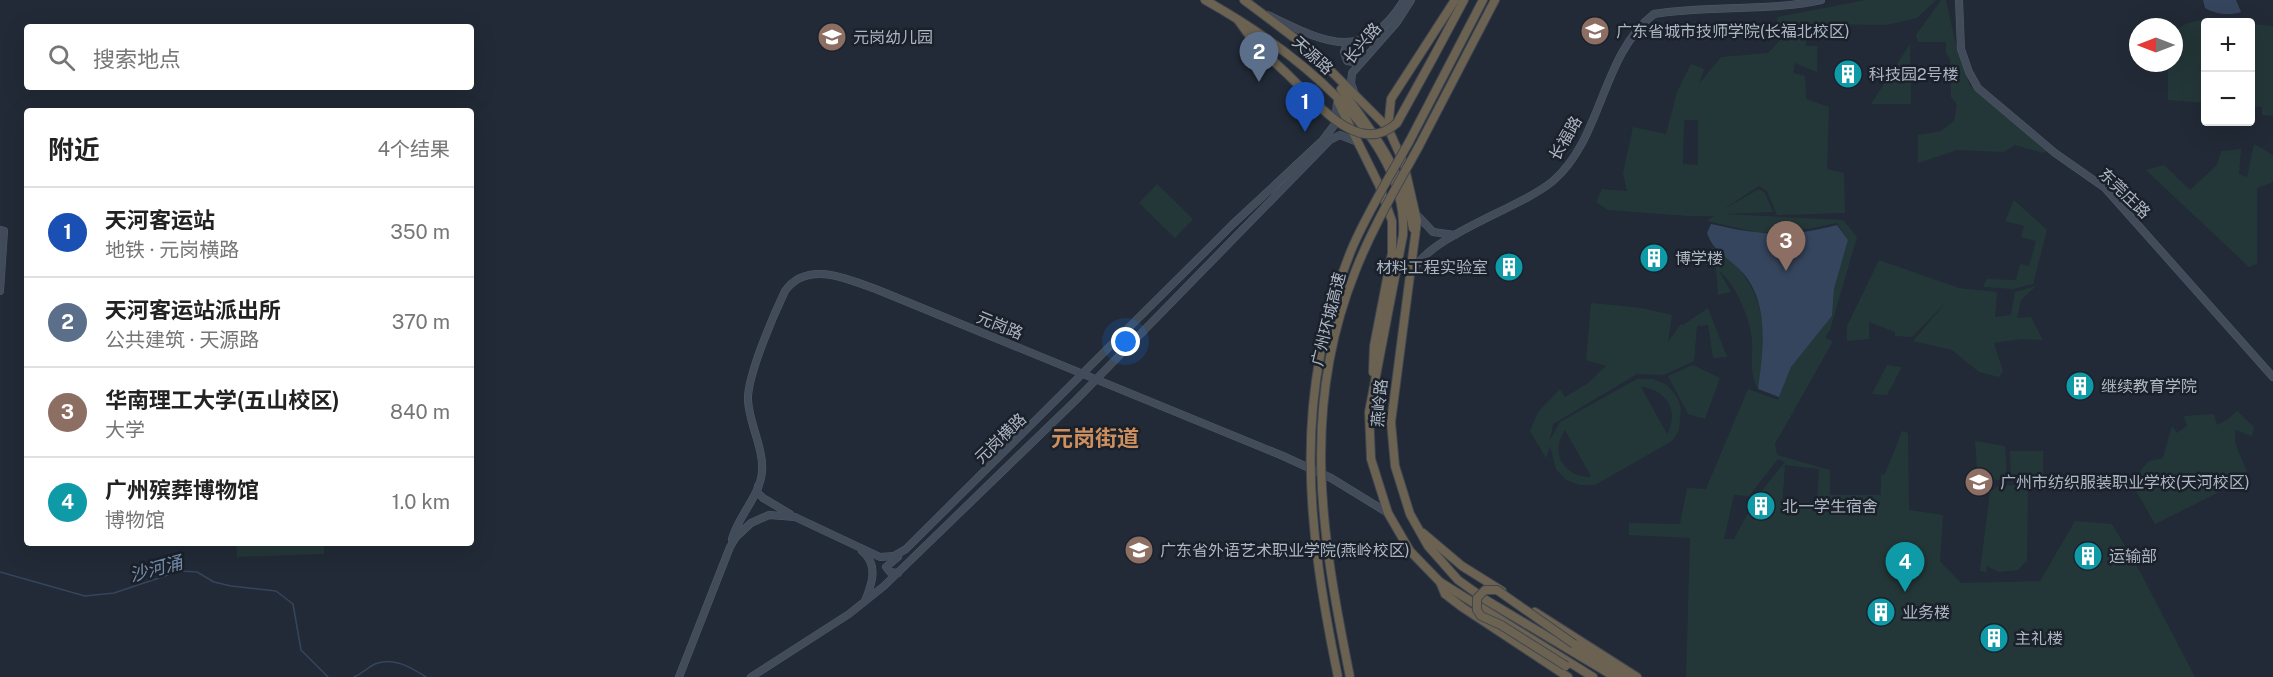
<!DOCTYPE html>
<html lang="zh">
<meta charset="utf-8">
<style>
body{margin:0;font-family:"Public Sans","Noto Sans SC",sans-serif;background:#f2f2f2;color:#222}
.controls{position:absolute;right:18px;top:18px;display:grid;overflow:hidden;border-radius:6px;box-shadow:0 6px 24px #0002}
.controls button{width:54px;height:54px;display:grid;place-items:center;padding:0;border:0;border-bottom:2px solid #e0e0e0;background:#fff;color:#222;font:30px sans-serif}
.compass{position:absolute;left:2129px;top:18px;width:54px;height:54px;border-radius:50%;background:#fff;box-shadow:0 6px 24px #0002;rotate:270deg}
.you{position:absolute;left:1126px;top:342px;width:21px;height:21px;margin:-15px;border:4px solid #fff;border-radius:50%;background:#1a73e8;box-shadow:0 0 0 9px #1a73e833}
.badge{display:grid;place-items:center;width:39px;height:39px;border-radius:50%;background:#4e6180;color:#fff;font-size:20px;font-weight:700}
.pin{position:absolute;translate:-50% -50px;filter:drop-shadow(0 2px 3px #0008)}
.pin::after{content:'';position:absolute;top:32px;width:21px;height:18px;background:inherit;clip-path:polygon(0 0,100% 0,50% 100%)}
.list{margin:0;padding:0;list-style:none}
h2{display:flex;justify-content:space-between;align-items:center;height:78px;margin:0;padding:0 24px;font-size:26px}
h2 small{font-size:20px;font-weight:400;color:#767676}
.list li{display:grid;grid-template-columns:39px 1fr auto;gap:18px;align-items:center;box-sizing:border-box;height:90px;padding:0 24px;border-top:2px solid #e0e0e0}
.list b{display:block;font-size:22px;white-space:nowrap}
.list p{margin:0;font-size:20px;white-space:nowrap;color:#767676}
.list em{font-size:20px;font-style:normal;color:#767676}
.icon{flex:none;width:33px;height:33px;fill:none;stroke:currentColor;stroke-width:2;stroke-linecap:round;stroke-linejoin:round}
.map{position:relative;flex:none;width:2273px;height:677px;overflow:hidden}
.search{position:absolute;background:#fff;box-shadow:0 6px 24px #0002;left:24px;top:24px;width:450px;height:66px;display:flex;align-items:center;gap:15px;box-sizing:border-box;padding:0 21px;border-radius:6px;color:#767676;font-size:22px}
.panel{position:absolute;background:#fff;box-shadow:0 6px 24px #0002;left:24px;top:108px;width:450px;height:438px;border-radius:6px}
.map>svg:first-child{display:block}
</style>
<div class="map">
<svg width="2273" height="677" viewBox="0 0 2273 677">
<rect width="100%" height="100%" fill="#212a36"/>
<!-- green -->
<g fill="#243738" fill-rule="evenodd">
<path d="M1866,0H1936L1917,18L1887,25L1810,24V28H1805L1806,46H1817V72L1795,63L1793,73L1805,76L1806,99L1829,107L1827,169L1844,173L1845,213L1777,215L1767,191L1759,186L1721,211L1759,189L1765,193L1773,212L1723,214L1843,220L1857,237L1830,330L1825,338L1833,341L1775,444L1777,455L1830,470V495H1881V475L1885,474L1902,431L1908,433L1909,510L1943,515L1940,561L1961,583L2040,581L2075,521L2112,524L2138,568L2195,677H1686L1690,538L1629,535V523L1680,524L1687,488L1706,489L1748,389L1778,400L1791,367L1832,316L1834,289L1848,240L1837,223L1808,229L1759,233L1707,221L1714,216H1688L1608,210L1596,202L1602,189L1627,191L1623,173L1633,127L1666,134L1677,92L1691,64L1704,69L1699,84L1721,57L1768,53L1779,41L1777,17ZM1684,120H1698V165L1683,164ZM1778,459L1785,462L1756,498L1734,539H1724L1734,495L1749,496ZM1785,465L1819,469L1817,502L1793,501L1792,507H1782Z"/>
<path d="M1941,0H1946L1955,41L1970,86L2051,149L2043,153L2015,145L2004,152L1957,150L1918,163V135L1941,131L1954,121L1957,104L1951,97L1950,59L1946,53V42H1918L1916,35Z"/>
<path d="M2204,19L2239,22H2206L2205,103L2168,100V63H2174V33L2185,24Z"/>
<path d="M2251,24L2273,26V116L2262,115V107L2251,106Z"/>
<path d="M1910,44L1911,104H1871Z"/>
<path d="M2254,144L2273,155V182L2257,188V264L2249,267L2146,170L2164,165L2190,190L2217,165L2221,151L2241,149L2239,174L2247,177Z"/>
<path d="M1157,184L1193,219L1175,238L1139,203Z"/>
<path d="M2014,200L2047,230L2033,284L2013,289L1983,287L1987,279L2016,280L2020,264L2029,266L2036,241L2021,237L2024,226L2005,221Z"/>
<path d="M1712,247C1722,255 1737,264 1744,275C1769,310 1764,349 1758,389C1747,368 1755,354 1751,333C1748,314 1734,282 1719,271L1731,292L1718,295L1716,268L1701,263Z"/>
<path d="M1879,260L1959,288L1997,292L1995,317L2011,315L2015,292L2036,286L2021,300L2017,318L2031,317L2043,340L2021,339L1994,343L2003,371L1999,377L1979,372L1952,350L1913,341L1947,301L1912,337L1895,336V332L1869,322V339L1847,341V326Z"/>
<path d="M1591,303L1642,308L1672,315L1668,342L1681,324L1683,325L1708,308L1727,357L1713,358L1708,325L1697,326L1694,361L1664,375L1637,374L1553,424L1550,440L1560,422L1637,379H1653L1667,385L1677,397L1681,408L1679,431L1672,441L1595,485H1580L1566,480L1556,469L1550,446L1546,458L1530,431L1538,412L1560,389L1565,397L1587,384L1606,366L1586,360ZM1641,387C1666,389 1680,411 1667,434ZM1565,430L1591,476V477C1564,477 1549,453 1565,430Z"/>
<path d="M1693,365L1720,378L1705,419L1688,414L1668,376Z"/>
<path d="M1887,365L1902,367L1887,395L1872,394Z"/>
<path d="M2237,411L2254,427L2252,436L2235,430V443L2249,477L2155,524L2131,482L2149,461L2163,458L2172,426L2177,433L2187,426L2184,416L2214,414L2217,425L2227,420Z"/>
<path d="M1975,441L2005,446L2007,479L1978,482Z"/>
<path d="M2010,451H2043V476L2011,478Z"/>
<path d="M2021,485L2028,491L2027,560L2018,570L1999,572L1987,566L1986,572L1980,571L1990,492L1998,486Z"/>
<path d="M236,543H324V554L237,557Z"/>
</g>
<!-- water -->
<g fill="#35455d">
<path d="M2203,0H2236L2241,12C2231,16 2214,14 2205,8Z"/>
<path d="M1711,224C1760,235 1788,238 1837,225L1848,240L1834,289L1832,316L1791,367L1779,397L1758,389C1763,352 1770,304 1743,273C1729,257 1715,255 1707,233Z"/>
</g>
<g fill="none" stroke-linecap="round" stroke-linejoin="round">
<!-- stream -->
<g stroke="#35455d" stroke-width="1.5">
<path d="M0,572L85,596L114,593L180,571L197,572L214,582L231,586L276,591L293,604L301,650L328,677"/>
<path d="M354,677C362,674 368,667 375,664C393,656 412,668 426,677"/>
</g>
<!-- secondary casing -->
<g stroke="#515964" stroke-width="8">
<g id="secondary">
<path d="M1959,0L1961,49L1969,72L1978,88L2055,153L2105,188L2273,377"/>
<path d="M1268,15C1324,42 1364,65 1404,0"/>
<path d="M1347,43L1344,52L1347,61L1360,63"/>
<path d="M1355,94L1351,83L1352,73L1397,22L1411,0"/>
<path d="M1417,215L1433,232L1455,235"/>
<path d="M0,230L4,231L0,291"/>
<path d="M1412,272C1430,235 1519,209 1553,181C1603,138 1601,55 1654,14C1709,5 1766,12 1821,0"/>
<path d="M758,486L757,492L763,498L790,514"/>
<path d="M732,539C738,516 760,496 762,472C764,448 749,424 748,400C747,376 774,314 785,291C808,258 853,281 883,292L1283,456L1331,478L1388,513"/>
<path d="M862,551C879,565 872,584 865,601"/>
<path d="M898,557L886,567L890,572L898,573"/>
<path d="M679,677L730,547L736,537L751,523L769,515L795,517L880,557L894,556L906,549L1233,224L1323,140L1335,124L1337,102"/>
<path d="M751,677L849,614L884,586L1076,400L1330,140L1340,135L1355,141"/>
</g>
</g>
<!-- highway casing -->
<g stroke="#3f4651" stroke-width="10">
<g id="highway">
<path d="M1205,0C1283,44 1409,133 1403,235L1369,412L1371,459L1388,513L1410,551L1440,582L1593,677"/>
<path d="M1244,0L1309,49L1388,128L1404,164L1417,221L1391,422L1395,466L1410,514L1428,546L1458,580L1486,600L1615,677"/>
<path d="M1238,20L1256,45L1284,71"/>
<path d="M1434,56L1464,0"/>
<path d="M1341,89C1373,132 1404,172 1413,228"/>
<path d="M1338,102L1379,185L1392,221V253L1374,346L1373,372"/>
<path d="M1388,128L1391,99L1455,0"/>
<path d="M1409,142L1483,0"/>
<path d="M1419,146L1495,0"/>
<path d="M1423,533L1462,566L1502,591"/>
<path d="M1440,582L1445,594L1462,607L1568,677"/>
<path d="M1535,612L1637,677"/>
<path d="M1574,644L1626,677"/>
</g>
</g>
<!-- secondary -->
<use href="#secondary" stroke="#424b59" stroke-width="7"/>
<!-- highway -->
<use href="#highway" stroke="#6c6251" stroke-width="8"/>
<!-- highway-bridge casing -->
<g stroke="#3f4651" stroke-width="10" stroke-linecap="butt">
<g id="highway-bridge">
<path d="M1284,71C1313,97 1357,160 1397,123L1434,56"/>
<path d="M1566,666L1501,625L1481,616L1477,610V598L1485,590H1497L1574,644"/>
<path d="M1338,677C1307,526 1291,393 1353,246C1369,210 1390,176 1409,142"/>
<path d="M1350,677C1322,538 1300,409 1355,272C1372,228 1396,188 1419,146"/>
</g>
</g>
<!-- highway-bridge -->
<use href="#highway-bridge" stroke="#6c6251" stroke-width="8"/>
</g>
<!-- icons -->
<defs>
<g id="university-disc" transform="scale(1.5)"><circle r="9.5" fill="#8d6e63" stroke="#1a212b"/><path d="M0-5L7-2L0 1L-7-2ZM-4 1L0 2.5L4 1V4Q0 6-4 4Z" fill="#fff"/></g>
<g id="school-disc" transform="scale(1.5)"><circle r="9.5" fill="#8d6e63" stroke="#1a212b"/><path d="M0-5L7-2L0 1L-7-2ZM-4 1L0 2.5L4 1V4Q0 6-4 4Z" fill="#fff"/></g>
<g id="building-disc" transform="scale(1.5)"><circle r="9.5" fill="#0f9aa8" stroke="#1a212b"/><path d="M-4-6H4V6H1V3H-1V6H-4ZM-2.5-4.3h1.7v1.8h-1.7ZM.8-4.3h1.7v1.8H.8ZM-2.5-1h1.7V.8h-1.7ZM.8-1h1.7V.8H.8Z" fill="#fff"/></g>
</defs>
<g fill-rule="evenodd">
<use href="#university-disc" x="1595" y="31"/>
<use href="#school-disc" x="832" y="37"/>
<use href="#building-disc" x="1848" y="74"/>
<use href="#building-disc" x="1654" y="258"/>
<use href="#building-disc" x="1509" y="267"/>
<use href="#building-disc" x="2080" y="386"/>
<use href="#school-disc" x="1979" y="482"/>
<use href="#building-disc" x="1761" y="506"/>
<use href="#university-disc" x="1139" y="550"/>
<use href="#building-disc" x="2088" y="556"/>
<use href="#building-disc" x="1881" y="612"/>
<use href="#building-disc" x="1994" y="638"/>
</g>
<g text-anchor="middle" stroke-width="5" stroke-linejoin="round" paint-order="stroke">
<!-- poi labels -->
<g font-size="16" fill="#aeb6c3" stroke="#1a212b" text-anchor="start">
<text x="1616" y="37">广东省城市技师学院(长福北校区)</text>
<text x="853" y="43">元岗幼儿园</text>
<text x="1869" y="80">科技园2号楼</text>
<text x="1675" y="264">博学楼</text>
<text x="1488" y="273" text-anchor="end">材料工程实验室</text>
<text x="2101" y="392">继续教育学院</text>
<text x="2000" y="488">广州市纺织服装职业学校(天河校区)</text>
<text x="1782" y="512">北一学生宿舍</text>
<text x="1160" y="556">广东省外语艺术职业学院(燕岭校区)</text>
<text x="2109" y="562">运输部</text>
<text x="1902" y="618">业务楼</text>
<text x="2015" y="644">主礼楼</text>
</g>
<!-- street labels -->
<g font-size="16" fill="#aeb6c3" stroke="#1a212b">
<text transform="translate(1362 43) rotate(-50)" y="6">长兴路</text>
<text transform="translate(1313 55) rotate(42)" y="6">天源路</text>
<text transform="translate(1565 138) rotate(-60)" y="6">长福路</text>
<text transform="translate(2125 193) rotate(44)" y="6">东莞庄路</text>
<text transform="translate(1328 319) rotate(-76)" y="6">广州环城高速</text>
<text transform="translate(1000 325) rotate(22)" y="6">元岗路</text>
<text transform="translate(1379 403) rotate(-85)" y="6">燕岭路</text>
<text transform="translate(1000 438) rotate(-44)" y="6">元岗横路</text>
</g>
<!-- water labels -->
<g font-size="18" font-style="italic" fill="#778daa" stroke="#1a212b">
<text transform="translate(156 569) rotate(-15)" y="6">沙河涌</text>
</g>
<!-- district labels -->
<g font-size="22" font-weight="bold" fill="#ce8f5f" stroke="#1a212b">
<text x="1095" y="446">元岗街道</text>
</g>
</g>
</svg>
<div class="controls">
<button>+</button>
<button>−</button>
</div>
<svg class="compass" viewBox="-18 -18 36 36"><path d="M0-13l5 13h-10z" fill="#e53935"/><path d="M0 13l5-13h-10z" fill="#767676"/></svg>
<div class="you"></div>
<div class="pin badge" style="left:1305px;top:132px;background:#1a4fb4">1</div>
<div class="pin badge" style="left:1259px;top:82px;background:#5c6f8a">2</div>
<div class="pin badge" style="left:1786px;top:271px;background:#8d6e63">3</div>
<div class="pin badge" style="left:1905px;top:592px;background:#0f9aa8">4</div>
<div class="search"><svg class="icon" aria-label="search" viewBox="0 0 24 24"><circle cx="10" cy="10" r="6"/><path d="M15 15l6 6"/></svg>搜索地点</div>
<section class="panel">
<h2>附近<small>4个结果</small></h2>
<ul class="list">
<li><span class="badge" style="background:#1a4fb4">1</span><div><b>天河客运站</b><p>地铁 · 元岗横路</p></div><em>350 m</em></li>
<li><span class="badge" style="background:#5c6f8a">2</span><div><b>天河客运站派出所</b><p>公共建筑 · 天源路</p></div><em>370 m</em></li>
<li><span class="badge" style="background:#8d6e63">3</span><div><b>华南理工大学(五山校区)</b><p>大学</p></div><em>840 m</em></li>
<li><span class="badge" style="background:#0f9aa8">4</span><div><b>广州殡葬博物馆</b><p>博物馆</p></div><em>1.0 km</em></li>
</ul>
</section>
</div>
